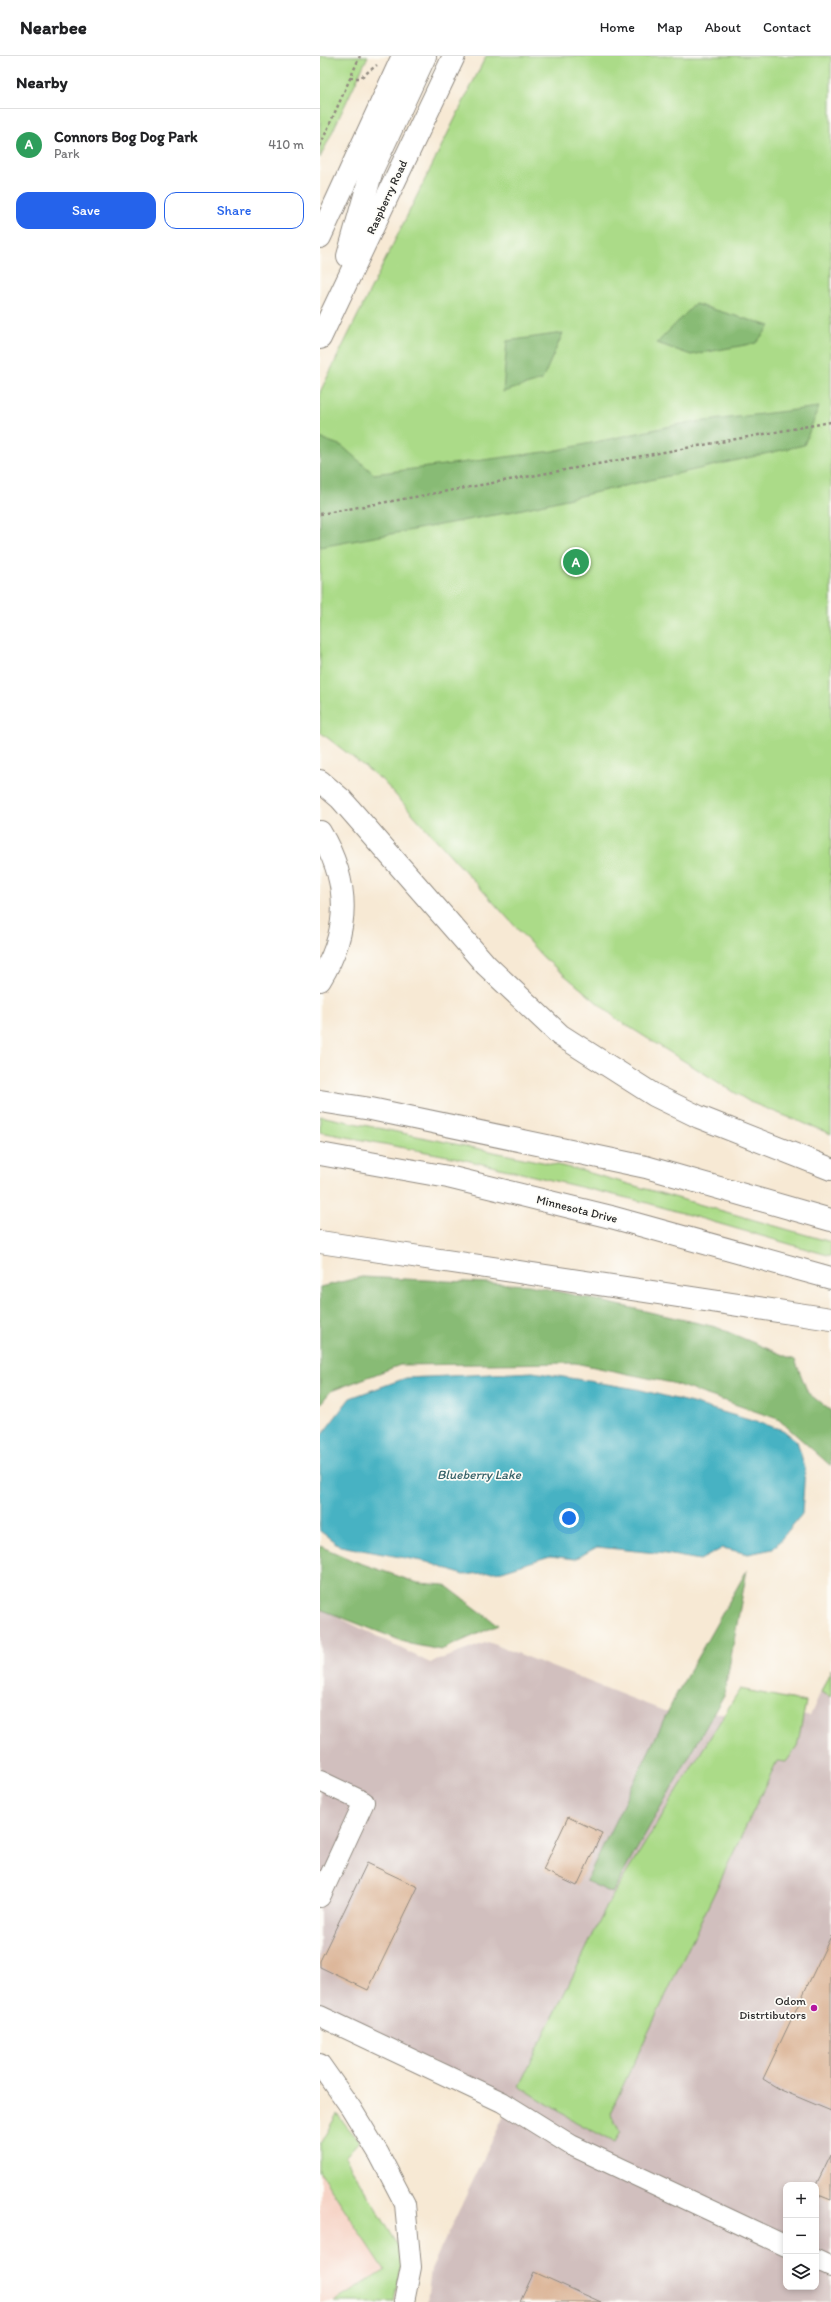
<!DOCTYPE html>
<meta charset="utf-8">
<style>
body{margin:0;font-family:Itim,sans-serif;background:#f2f2f2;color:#202124}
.controls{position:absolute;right:12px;bottom:12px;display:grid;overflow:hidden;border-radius:8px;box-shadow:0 2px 6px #0003}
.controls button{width:36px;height:36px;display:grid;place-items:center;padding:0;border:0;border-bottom:1px solid #e0e0e0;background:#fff;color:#202124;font:20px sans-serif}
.you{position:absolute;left:249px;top:1462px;width:14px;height:14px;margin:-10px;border:3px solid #fff;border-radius:50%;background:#1a73e8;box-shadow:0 0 0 6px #1a73e833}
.badge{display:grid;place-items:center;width:26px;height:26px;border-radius:50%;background:#2563eb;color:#fff;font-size:13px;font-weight:700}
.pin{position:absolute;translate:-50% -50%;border:2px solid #fff;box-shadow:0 1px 4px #0006}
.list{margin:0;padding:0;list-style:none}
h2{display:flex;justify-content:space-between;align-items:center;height:52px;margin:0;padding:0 16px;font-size:17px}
h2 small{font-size:13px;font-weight:400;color:#757577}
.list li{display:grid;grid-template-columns:26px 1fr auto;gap:12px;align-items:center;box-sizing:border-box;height:72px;padding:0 16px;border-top:1px solid #e0e0e0}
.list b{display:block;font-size:15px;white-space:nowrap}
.list p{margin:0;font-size:13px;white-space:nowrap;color:#757577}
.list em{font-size:13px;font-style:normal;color:#757577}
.actions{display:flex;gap:8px;padding:12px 16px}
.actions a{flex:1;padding:9px 0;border:1px solid #2563eb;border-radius:12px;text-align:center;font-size:14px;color:#2563eb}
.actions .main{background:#2563eb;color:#fff}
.icon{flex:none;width:22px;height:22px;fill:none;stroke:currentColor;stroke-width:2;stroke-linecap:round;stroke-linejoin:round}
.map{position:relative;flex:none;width:511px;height:2246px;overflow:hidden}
header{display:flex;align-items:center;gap:24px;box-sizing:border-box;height:56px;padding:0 20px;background:#fff;border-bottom:1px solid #e0e0e0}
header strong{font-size:19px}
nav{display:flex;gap:22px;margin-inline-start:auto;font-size:14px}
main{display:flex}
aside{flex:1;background:#fff}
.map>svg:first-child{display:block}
</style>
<header>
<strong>Nearbee</strong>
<nav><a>Home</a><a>Map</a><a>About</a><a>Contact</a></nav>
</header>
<main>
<aside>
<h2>Nearby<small></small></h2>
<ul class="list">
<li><span class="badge" style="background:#2e9e5b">A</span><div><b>Connors Bog Dog Park</b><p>Park</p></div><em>410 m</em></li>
</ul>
<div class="actions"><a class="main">Save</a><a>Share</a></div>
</aside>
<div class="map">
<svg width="511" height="2246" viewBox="0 0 511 2246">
<rect width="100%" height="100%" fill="#fdfcf7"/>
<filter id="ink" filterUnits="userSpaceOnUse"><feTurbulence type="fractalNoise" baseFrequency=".025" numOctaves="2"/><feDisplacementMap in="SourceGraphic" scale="8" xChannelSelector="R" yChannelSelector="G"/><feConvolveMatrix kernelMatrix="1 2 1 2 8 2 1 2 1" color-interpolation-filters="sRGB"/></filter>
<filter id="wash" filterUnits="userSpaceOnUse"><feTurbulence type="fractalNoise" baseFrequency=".012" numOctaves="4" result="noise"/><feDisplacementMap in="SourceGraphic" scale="16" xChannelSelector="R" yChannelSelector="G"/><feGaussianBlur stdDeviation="0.9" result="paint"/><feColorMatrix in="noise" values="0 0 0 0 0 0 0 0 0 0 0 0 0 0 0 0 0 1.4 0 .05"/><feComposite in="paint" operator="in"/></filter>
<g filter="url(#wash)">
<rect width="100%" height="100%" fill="#f7e9d4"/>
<!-- built -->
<path fill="#f6d2c4" d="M0,2116L65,2214L14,2246H0Z"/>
<!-- industrial -->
<path fill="#d1bfbe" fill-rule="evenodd" d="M0,1552L110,1607L168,1586L344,1655L490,1660L511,1613V2246H107L111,2213L192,2043L0,1955ZM466,2129H496V2231H466Z"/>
<!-- green -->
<g fill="#abdb88" stroke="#6b835a">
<path d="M0,0H48L0,102Z"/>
<path d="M166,0H511V1078L430,1046L298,964L223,901L62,724L0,676V336Z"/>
<path d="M0,1060L256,1113L511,1186V1200L324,1146L133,1101L0,1076Z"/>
<path d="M511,1613V1641L501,1636Z"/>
<path d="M420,1633L486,1646L477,1691L466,1706L457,1705L290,2057L300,2076L294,2086L256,2066L199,2030L290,1844Z"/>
<path d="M17,2058L39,2085L25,2101L84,2199C82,2216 76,2229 74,2246H14L65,2214L0,2116V2088Z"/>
</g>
<!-- forest -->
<g fill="#88bb74" stroke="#5a7350">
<path d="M375,248L450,270L436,287L371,299L337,287Z"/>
<path d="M243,277L222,324L183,336L187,285Z"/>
<path d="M499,351L484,389L185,457L0,491V382L22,390L54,418L233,395L361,368Z"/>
<path d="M42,1221L209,1229L396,1271L475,1304L488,1337L511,1355V1410L458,1363L352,1327L255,1307L80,1309L11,1335L0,1348V1231Z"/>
<path d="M0,1490L34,1505L98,1527L125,1529L178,1569L121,1594L90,1588L0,1553Z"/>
<path d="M427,1514L404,1639L292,1837L266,1825L357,1637Z"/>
</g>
<!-- water -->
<path fill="#46b2c3" stroke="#386e77" d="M213,1316L317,1333L372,1347L463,1374L477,1385L485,1412L482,1458L453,1493L428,1498L403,1492L380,1504L346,1498L277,1491L255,1503L230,1500L182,1515L143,1519L107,1506L20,1490L0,1475V1381L30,1342L86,1322Z"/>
<g id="blocks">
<!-- building -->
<g fill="#dcb598">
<path d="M248,1761L282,1777L257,1830L223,1814Z"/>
<path d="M47,1807L98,1831L48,1934L0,1911V1905Z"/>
<path d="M511,1880V2055L461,2034L443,2023Z"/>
<path d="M511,2098V2144L496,2138V2129Z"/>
<path d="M214,2216L281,2246H200Z"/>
</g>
</g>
</g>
<g filter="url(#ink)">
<use href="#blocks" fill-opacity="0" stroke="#918a80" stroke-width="1"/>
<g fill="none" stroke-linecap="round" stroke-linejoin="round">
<!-- minor casing -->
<g stroke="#918a80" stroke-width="22">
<g id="minor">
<path d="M0,1725L44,1746L0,1841"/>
<path d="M0,1960L182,2046L251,2089L466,2190"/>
<path d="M0,2008L31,2052L59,2098L85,2148L91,2211L84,2246"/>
<path d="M496,2204L511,2211"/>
</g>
</g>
<!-- major casing -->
<g stroke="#918a80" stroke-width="24">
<g id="major">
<path d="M0,181L83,0"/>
<path d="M28,200L52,114L105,0"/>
<path d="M0,282L134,0"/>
</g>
</g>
<!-- highway casing -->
<g stroke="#918a80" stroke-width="24">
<g id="highway">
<path d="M0,725L21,743L166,909L240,979L334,1039L379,1061L511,1113"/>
<path d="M0,776C30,826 31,874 0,924"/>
<path d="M0,1045L51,1053L326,1111L511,1164"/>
<path d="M0,1098L128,1121L291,1161L511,1222"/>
<path d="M0,1186L511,1263"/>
</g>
</g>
<!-- path -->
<g stroke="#918a80" stroke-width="2.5" stroke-dasharray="3 3" stroke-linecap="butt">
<path d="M30,22H40L57,9"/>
<path d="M0,90L40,0"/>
<path d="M0,458L511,366"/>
</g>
<!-- minor -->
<use href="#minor" stroke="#fff" stroke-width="20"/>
<!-- major -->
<use href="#major" stroke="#fff" stroke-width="22"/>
<!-- highway -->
<use href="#highway" stroke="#fff" stroke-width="22"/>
</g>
</g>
<!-- markers -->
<circle fill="#b5179e" stroke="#fdfcf7" stroke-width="1.5" cx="494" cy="1952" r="4"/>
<g text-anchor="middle" stroke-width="3.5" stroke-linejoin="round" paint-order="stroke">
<!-- street labels -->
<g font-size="12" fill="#2b2b2b" stroke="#fdfcf7">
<text transform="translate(67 141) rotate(-65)" y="4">Raspberry Road</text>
<text transform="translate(257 1153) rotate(14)" y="4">Minnesota Drive</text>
</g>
<!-- poi labels -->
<g font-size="12" fill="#2b2b2b" stroke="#fdfcf7" text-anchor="end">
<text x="486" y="1949">Odom<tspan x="486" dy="14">Distrtibutors</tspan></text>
</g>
<!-- water labels -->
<g font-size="13" font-style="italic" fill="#366168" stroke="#fdfcf7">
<text x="159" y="1423">Blueberry Lake</text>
</g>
</g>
</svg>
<div class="controls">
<button>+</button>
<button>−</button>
<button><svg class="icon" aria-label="layers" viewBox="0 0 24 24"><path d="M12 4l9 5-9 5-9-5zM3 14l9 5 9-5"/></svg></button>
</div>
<div class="you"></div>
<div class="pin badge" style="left:256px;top:506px;background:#2e9e5b">A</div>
</div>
</main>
